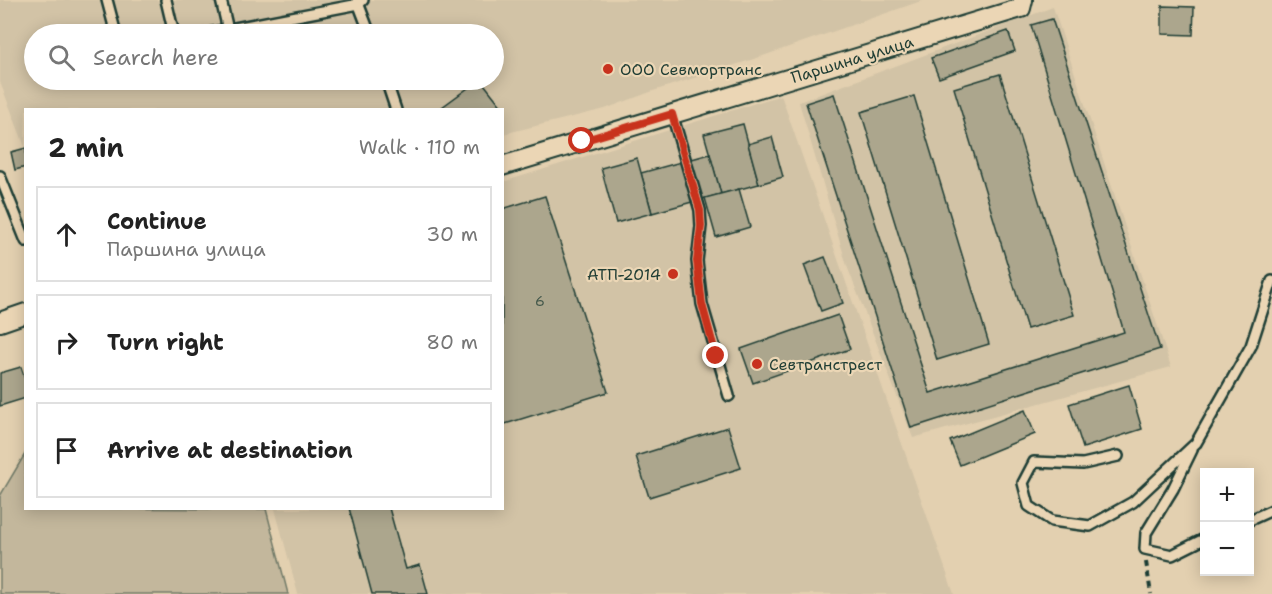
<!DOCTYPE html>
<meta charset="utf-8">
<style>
body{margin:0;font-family:"Shantell Sans",sans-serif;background:#f6f6f6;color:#222}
.controls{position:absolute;right:18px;bottom:18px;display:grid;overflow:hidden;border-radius:0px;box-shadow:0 3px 15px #0003}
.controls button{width:54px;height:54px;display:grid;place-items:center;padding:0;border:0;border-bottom:2px solid #e0e0e0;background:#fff;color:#222;font:30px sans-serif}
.stop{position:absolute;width:18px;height:18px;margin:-14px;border:4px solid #c8321e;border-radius:50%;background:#fff}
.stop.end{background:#c8321e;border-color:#fff;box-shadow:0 2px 6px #0008}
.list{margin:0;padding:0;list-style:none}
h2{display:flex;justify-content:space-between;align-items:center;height:78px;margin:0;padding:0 24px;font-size:26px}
h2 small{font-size:20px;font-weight:400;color:#767676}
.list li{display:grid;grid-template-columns:39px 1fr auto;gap:18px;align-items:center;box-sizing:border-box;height:96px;margin:0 12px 12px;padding:0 12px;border:2px solid #e0e0e0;border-radius:0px}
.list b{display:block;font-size:22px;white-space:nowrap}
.list p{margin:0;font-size:20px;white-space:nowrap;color:#767676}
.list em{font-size:20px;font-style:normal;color:#767676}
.icon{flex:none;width:33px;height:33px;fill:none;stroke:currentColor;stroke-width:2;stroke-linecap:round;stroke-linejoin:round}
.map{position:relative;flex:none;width:1272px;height:594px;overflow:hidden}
.search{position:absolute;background:#fff;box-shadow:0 3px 15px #0003;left:24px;top:24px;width:480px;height:66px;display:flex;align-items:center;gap:15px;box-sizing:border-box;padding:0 21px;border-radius:33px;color:#767676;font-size:22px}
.panel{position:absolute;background:#fff;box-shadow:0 3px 15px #0003;left:24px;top:108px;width:480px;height:402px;border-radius:0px}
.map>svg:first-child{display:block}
</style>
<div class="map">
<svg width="1272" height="594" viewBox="0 0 1272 594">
<rect width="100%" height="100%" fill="#e3d0b0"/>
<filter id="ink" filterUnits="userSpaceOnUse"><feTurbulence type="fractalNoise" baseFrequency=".0167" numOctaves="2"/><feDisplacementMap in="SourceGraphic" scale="12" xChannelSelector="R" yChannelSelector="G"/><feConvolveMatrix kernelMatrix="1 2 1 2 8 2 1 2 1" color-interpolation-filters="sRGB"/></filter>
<g filter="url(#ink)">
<!-- built -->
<g fill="#d2c3a6" fill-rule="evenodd">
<path d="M0,0H924L757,58L653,91L605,109L503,134L502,110H26L25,147L0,82ZM34,34H494V80H34Z"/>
<path d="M1053,7L1171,367L913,438L847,266L799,102Z"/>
<path d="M781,95L954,594H298L275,509L502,508L503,182Z"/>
</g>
<!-- green -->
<path fill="#c3b79c" stroke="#717a68" stroke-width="1.5" d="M25,454L26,508L266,509L288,594H0V496Z"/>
<!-- building -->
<g fill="#aca68d" stroke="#1f3d34" stroke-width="1.5">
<path d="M1162,6L1194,7L1193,35L1162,34Z"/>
<path d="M1052,19L1160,349L911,428L806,103L834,94L930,393L1124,332L1031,25Z"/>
<path d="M1008,31L1015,51L939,78L931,58Z"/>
<path d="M1000,74L1074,315L1027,329L954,88Z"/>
<path d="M479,80H481L502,107L499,110H438Z"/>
<path d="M914,96L989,344L937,360L861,112Z"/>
<path d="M743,124L759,184L721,194L704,134Z"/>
<path d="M772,137L783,177L759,184L748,144Z"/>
<path d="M26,148V167L15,170L11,152Z"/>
<path d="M710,154L721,194L652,213L641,173Z"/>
<path d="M637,158L652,213L616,223L601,168Z"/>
<path d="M739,189L750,227L716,237L705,198Z"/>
<path d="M545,196L608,392L502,425V209Z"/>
<path d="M825,257L843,303L821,311L804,265Z"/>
<path d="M838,315L850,349L753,383L741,349Z"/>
<path d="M21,367L26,382V398L0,406V373Z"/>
<path d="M1129,385L1142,429L1083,448L1069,404Z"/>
<path d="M1025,410L1035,434L960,465L950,441Z"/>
<path d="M728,427L741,468L649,497L636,456Z"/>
<path d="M349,508H389L406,569L420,565L428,594H372Z"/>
</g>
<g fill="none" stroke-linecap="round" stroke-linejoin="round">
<!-- service casing -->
<g stroke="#1f3d34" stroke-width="14">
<g id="service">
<path d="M107,0L116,34"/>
<path d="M166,0L174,34"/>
<path d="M221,0L228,30"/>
<path d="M357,0L370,34"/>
<path d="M203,34L359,4L363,0"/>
<path d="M386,80L396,110"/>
<path d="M672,114L700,210L701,226L697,261L702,304L729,396"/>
<path d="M0,176L26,241"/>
<path d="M1192,450L1173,489L1146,533L1145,549L1172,555L1204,539"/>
<path d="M1118,456L1083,464L1034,462L1023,483L1029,506L1052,521L1090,526L1133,502L1196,443L1251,346L1272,281"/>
<path d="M1250,520L1272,510"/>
</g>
</g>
<!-- minor casing -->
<g stroke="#1f3d34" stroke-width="22">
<g id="minor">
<path d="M502,166L1021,8L1023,0"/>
<path d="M0,322L26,313"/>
</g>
</g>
<!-- path -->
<path stroke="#1f3d34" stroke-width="4" stroke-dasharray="6 4.5" stroke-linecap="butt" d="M1146,562L1151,594"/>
<!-- service -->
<use href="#service" stroke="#ebd6b5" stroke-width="9"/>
<!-- minor -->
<use href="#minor" stroke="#ebd6b5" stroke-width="18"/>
</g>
</g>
<g fill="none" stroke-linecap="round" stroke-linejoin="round" filter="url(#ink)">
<!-- route -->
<path stroke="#c8321e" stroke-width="8" d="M582,141L672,114L700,210L701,226L697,261L702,304L716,356"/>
</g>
<!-- markers -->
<g fill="#c8321e" stroke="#ebd6b5" stroke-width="2">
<circle cx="608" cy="69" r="6"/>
<circle cx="673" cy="274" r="6"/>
<circle cx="757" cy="364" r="6"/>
</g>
<g text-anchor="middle" stroke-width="4.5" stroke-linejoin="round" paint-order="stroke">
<!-- number labels -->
<g font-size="14" fill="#42574a">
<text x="540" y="306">6</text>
</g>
<!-- street labels -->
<g font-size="16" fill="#1f3d34" stroke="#ebd6b5">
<text transform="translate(852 59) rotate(-17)" y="6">Паршина улица</text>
</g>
<!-- poi labels -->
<g font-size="16" fill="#1f3d34" stroke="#ebd6b5" text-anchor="start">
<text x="620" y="75">ООО Севмортранс</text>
<text x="661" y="280" text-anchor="end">АТП-2014</text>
<text x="769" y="370">Севтранстрест</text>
</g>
</g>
</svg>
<div class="controls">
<button>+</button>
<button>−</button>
</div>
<div class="stop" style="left:582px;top:141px"></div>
<div class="stop end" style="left:716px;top:356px"></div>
<div class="search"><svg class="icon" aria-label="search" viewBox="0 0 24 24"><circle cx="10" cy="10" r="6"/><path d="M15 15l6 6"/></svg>Search here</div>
<section class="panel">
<h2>2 min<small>Walk · 110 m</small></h2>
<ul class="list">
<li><svg class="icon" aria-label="ahead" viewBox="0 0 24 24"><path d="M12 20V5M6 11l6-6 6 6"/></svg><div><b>Continue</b><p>Паршина улица</p></div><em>30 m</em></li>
<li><svg class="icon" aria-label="right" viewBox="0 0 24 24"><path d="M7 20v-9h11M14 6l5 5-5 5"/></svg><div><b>Turn right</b></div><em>80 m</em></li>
<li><svg class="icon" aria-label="arrive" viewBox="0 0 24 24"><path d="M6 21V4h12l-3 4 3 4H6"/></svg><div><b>Arrive at destination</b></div></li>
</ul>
</section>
</div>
